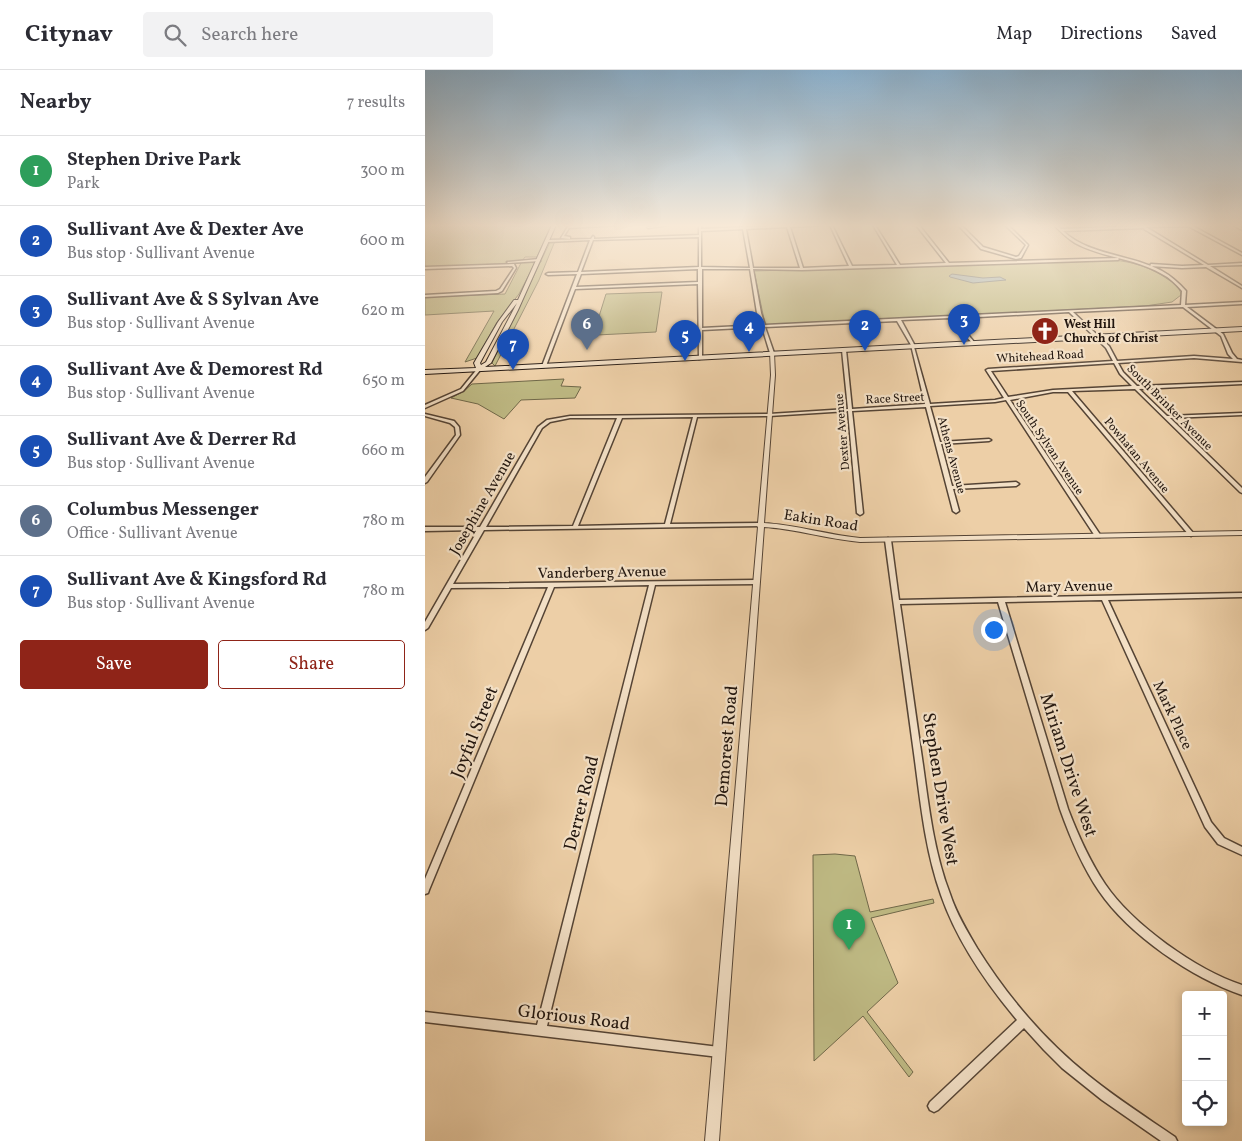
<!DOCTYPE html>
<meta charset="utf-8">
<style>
body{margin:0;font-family:Vollkorn,serif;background:#f2f2f3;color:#2b2b33}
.controls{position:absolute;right:15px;bottom:15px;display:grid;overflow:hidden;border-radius:5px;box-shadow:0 2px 8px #0003}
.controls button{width:45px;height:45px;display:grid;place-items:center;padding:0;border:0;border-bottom:1px solid #e1e1e2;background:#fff;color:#2b2b33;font:25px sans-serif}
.you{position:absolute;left:568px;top:559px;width:18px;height:18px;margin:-12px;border:4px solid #fff;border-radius:50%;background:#1a73e8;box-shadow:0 0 0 8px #1a73e833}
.badge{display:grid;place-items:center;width:32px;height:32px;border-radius:50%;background:#8f2418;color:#fff;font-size:16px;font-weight:700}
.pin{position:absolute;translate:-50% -41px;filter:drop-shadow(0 1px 2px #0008)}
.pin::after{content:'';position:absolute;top:26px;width:18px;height:15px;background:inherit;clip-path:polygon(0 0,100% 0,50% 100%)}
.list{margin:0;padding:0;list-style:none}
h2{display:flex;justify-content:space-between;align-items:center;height:65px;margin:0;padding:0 20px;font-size:21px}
h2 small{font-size:16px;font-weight:400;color:#7c7c81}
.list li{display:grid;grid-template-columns:32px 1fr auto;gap:15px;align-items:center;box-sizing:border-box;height:70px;padding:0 20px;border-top:1px solid #e1e1e2}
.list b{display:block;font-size:19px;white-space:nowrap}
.list p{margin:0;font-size:16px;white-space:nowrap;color:#7c7c81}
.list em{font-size:16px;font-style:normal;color:#7c7c81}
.actions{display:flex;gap:10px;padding:15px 20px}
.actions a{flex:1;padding:11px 0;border:1px solid #8f2418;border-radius:5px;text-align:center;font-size:18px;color:#8f2418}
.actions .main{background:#8f2418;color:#fff}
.icon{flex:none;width:28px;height:28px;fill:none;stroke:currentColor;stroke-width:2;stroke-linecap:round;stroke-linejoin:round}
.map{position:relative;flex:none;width:817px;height:1071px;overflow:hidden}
header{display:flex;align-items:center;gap:30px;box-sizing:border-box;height:70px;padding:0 25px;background:#fff;border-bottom:1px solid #e1e1e2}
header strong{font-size:24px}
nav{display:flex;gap:28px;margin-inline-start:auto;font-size:18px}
.search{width:350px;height:45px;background:#f2f2f3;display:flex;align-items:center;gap:12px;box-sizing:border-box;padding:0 18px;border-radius:5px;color:#7c7c81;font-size:19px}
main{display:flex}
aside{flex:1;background:#fff}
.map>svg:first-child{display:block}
</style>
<header>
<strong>Citynav</strong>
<div class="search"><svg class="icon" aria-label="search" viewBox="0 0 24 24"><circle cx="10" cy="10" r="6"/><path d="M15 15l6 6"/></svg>Search here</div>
<nav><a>Map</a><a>Directions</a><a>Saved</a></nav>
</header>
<main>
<aside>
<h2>Nearby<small>7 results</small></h2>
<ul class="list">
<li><span class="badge" style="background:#2e9e5b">1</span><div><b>Stephen Drive Park</b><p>Park</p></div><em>300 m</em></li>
<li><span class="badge" style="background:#1a4fb4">2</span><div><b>Sullivant Ave &amp; Dexter Ave</b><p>Bus stop · Sullivant Avenue</p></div><em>600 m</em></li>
<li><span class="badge" style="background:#1a4fb4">3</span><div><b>Sullivant Ave &amp; S Sylvan Ave</b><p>Bus stop · Sullivant Avenue</p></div><em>620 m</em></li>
<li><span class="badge" style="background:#1a4fb4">4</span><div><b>Sullivant Ave &amp; Demorest Rd</b><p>Bus stop · Sullivant Avenue</p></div><em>650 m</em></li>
<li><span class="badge" style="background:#1a4fb4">5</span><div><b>Sullivant Ave &amp; Derrer Rd</b><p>Bus stop · Sullivant Avenue</p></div><em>660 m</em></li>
<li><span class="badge" style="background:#5c6f8a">6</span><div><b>Columbus Messenger</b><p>Office · Sullivant Avenue</p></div><em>780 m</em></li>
<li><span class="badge" style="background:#1a4fb4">7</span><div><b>Sullivant Ave &amp; Kingsford Rd</b><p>Bus stop · Sullivant Avenue</p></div><em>780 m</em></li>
</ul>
<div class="actions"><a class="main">Save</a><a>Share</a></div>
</aside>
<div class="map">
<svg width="817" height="1071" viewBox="0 0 817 1071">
<rect width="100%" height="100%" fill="#edcfa7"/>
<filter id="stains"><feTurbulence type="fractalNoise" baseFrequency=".004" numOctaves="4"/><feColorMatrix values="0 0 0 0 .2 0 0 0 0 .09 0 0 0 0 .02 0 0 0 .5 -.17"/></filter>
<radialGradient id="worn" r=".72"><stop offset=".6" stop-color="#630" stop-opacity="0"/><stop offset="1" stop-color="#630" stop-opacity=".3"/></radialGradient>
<!-- green -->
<g fill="#beb983" stroke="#706849">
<path d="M0,155H126L112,187H100L97,191L110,193L94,224L72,252L52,288L40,292L69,241L0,245V227L80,224L96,193L0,197Z"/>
<path d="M130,171L114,210L70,296L67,293L125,172Z"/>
<path d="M687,190C710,192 725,197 744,210C750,214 755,217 756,225L747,232L720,236L344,255L340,254L329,201Z"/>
<path d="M237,222L231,262L172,265L174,257L171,256L181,224Z"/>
<path d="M139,309L136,316L156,317L150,328L96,330L79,349L53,334L26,328L39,321L47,314Z"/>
<path d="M410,784L430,786L445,842L508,829L509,833L446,848L473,913L442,942L488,1002L484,1007L438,946L389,991L388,785Z"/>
</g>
<!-- water -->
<path fill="#a0b3b5" stroke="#6e7473" d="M527,204L558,208L575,207L581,210L548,213L525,207L524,206Z"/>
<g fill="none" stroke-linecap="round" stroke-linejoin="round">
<!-- minor casing -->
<g stroke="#554435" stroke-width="3">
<g id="minor">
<path d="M144,155H146V156L192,155L144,158L139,166L145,167V169L136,168Z"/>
<path d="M232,155H244L223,158L222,157Z"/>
<path d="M274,155H276V159L318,157V155H320L321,157L362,155H398L365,157L378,198L424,196L405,155H407L427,196L472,195L448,155H450L475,195L521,193L491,155H494L524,193L693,188L694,189L693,190L377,200L328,199L336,243L340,255L756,235L757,221C751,214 745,208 737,204C710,188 677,188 650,173C642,168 635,161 629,155H632L636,159L736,155H766L817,183V185L763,156L721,157L783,195L817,193V195L785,196L817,216V218L781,197L757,198L725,196L726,194L757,196L779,195L719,159V158L638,161C665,186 705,184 737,201C746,206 754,213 761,221L760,235L817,232V234L762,237L798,264L807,283L812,289L817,290V292L769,288L693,293L698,302L712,316L817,312V314L714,319L742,346L817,343V345L745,348L817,418V423L815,422L710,319L647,321L769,464L766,466L764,465L643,322H628L585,330L676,466L675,467H671L670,466L581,330L570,332L505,336L515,372L564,369L566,370L564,371L516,374L527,416L591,412L594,414L591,416L528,419L534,441L531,443L528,441L501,337L427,341L438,443L437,444L435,445L432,443L423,341L344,346L272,347L245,454L334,453L336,454L337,455L336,456L59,460L28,514L331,510L334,512L331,514L230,515L122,956L294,977L298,978L299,982L298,986L294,987L0,952V942L112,955L224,515L129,517L4,820L3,823L0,824V809L123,517L26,518L3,558L0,560V552L53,460L0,461V457H55L113,357L122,350L145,346L344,344L423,339L417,280L419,279L421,280L427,339L500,334L486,275L472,251L340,257L349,283L347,284L345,283L337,257L277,260V288L274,289L273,214L150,219L121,296L118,297L117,296L152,204L123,205L121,204L123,203L153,202L165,170L123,172L122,170L166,169L168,166L169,167V169L274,165ZM362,157L375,198H328L321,159ZM318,159L325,198L276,197V161ZM274,167V197L156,202L168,170ZM273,199V212L151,217L156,204ZM277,199H325L332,243L336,255L277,258ZM758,237L796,266L803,284L808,289L769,286L692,291L684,276L648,242ZM644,242L681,278L688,291L563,299L561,300L579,328L570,330L505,334L489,277L490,276L476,250L525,248L548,274L550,273L539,260L541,256L536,248ZM533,248L537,256V257L529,249ZM689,293L695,304L707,316L628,320L583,327L566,301ZM268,347L240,454L153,456L197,348ZM145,348H192L148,456L61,457L117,358L125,352Z"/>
<path d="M533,155H536L558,177L591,187L594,186L601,175L580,155H583L603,175L596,188L591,189L556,179Z"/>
<path d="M808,155H812L817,158V160Z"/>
<path d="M114,189L115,191L83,193L82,192Z"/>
<path d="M89,194L91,198L77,221L73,223L0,227V225L71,221L75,219L89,198L87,196L0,199V197Z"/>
<path d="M53,298L56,299L38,321L0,338V335L36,319Z"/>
<path d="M0,344L29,351L34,357L35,365L2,412L0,413V407L31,365L30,357L25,353L0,346Z"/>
<path d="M463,468L466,470L474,530L817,523V527L683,530L786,752L799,768L817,777V785L793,774L780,757L677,530L580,532L643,739C653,765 664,790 680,814C707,854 771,900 817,915V925C767,908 704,865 674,821C657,796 645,767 635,739L573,532L475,534C483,588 490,641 498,695C504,738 509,783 525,824C531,843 542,861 552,878C582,926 619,970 664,1006C691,1028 721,1047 750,1067L752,1071H736L677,1030L637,998L619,980L599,958L513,1040L509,1042L505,1040L503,1036L505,1032L592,950C561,913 532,871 516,825C499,777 495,726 488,676C479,608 469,539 460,470Z"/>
</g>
</g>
<!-- tertiary casing -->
<g stroke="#554435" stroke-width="2">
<path id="tertiary" d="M345,282L349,283L350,305L339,453C372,455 403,465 435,468L817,461V465L435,472C403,469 371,459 339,457L294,1071H280L333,457L331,455L333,453L346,305Z"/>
</g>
<!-- secondary casing -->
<g stroke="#22160f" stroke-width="2">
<path id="secondary" d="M127,155H131L93,240L66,293L60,297L817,257V261L0,304V300L51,298L49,293L73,252L89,230H93ZM92,233L61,292L56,295L55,293L77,252Z"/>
</g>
<!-- minor -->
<use href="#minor" fill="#f3e0c6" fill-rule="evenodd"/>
<!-- tertiary -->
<use href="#tertiary" fill="#f3e0c6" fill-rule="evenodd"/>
<!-- secondary -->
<use href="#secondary" fill="#f3e0c6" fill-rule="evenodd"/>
</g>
<!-- sky -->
<linearGradient id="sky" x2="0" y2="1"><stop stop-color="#8bb4d4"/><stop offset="0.51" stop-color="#f7e9d7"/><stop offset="1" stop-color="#f7e9d7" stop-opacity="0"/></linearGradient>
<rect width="817" height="305" fill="url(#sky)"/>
<!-- icons -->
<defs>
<g id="church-disc" transform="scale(1.4375)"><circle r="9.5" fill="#8f2418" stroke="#f3e0c6"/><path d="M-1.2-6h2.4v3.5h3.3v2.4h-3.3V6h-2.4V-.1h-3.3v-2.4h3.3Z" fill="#fff"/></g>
</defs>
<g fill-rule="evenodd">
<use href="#church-disc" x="620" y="261"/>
</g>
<g text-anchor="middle" stroke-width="4.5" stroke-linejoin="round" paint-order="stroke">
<!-- far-poi labels -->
<g font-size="12" font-weight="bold" fill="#22160f" stroke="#f3e0c6" text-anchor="start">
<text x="639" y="258">West Hill<tspan x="639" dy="14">Church of Christ</tspan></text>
</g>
<!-- far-street labels -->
<g font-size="12" fill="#22160f" stroke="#f3e0c6">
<text transform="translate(615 286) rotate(-3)" y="4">Whitehead Road</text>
<text transform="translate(470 328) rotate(-3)" y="4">Race Street</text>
<text transform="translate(745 337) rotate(45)" y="4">South Brinker Avenue</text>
<text transform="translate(417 362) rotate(-95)" y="4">Dexter Avenue</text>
<text transform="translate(625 377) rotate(56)" y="4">South Sylvan Avenue</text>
<text transform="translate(527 385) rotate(75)" y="4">Athens Avenue</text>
<text transform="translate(712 385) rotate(50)" y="4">Powhatan Avenue</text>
</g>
<!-- street labels -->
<g font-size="15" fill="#22160f" stroke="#f3e0c6">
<text transform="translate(57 433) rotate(-60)" y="5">Josephine Avenue</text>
<text transform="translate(396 450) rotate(9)" y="5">Eakin Road</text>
<text transform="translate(177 502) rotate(-1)" y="5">Vanderberg Avenue</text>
<text transform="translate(644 516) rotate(-1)" y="5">Mary Avenue</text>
<text transform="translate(748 645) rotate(65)" y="5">Mark Place</text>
</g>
<!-- near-street labels -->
<g font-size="18" fill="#22160f" stroke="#f3e0c6">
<text transform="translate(49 662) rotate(-68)" y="6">Joyful Street</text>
<text transform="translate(301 676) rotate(-85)" y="6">Demorest Road</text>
<text transform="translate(644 695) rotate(72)" y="6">Miriam Drive West</text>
<text transform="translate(516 719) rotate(81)" y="6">Stephen Drive West</text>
<text transform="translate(156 733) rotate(-76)" y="6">Derrer Road</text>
<text transform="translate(149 947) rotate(7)" y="6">Glorious Road</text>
</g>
</g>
<rect width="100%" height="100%" filter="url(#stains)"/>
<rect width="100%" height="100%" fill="url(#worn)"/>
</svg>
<div class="controls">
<button>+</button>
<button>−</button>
<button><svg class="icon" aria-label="locate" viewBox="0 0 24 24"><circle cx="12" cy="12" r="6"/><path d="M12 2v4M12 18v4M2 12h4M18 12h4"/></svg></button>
</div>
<div class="you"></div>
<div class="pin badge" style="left:424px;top:880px;background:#2e9e5b">1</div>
<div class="pin badge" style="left:440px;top:281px;background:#1a4fb4">2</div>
<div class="pin badge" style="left:539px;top:275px;background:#1a4fb4">3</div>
<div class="pin badge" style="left:324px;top:282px;background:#1a4fb4">4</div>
<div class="pin badge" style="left:260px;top:291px;background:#1a4fb4">5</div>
<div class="pin badge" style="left:162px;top:280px;background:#5c6f8a">6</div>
<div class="pin badge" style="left:88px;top:300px;background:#1a4fb4">7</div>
</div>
</main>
